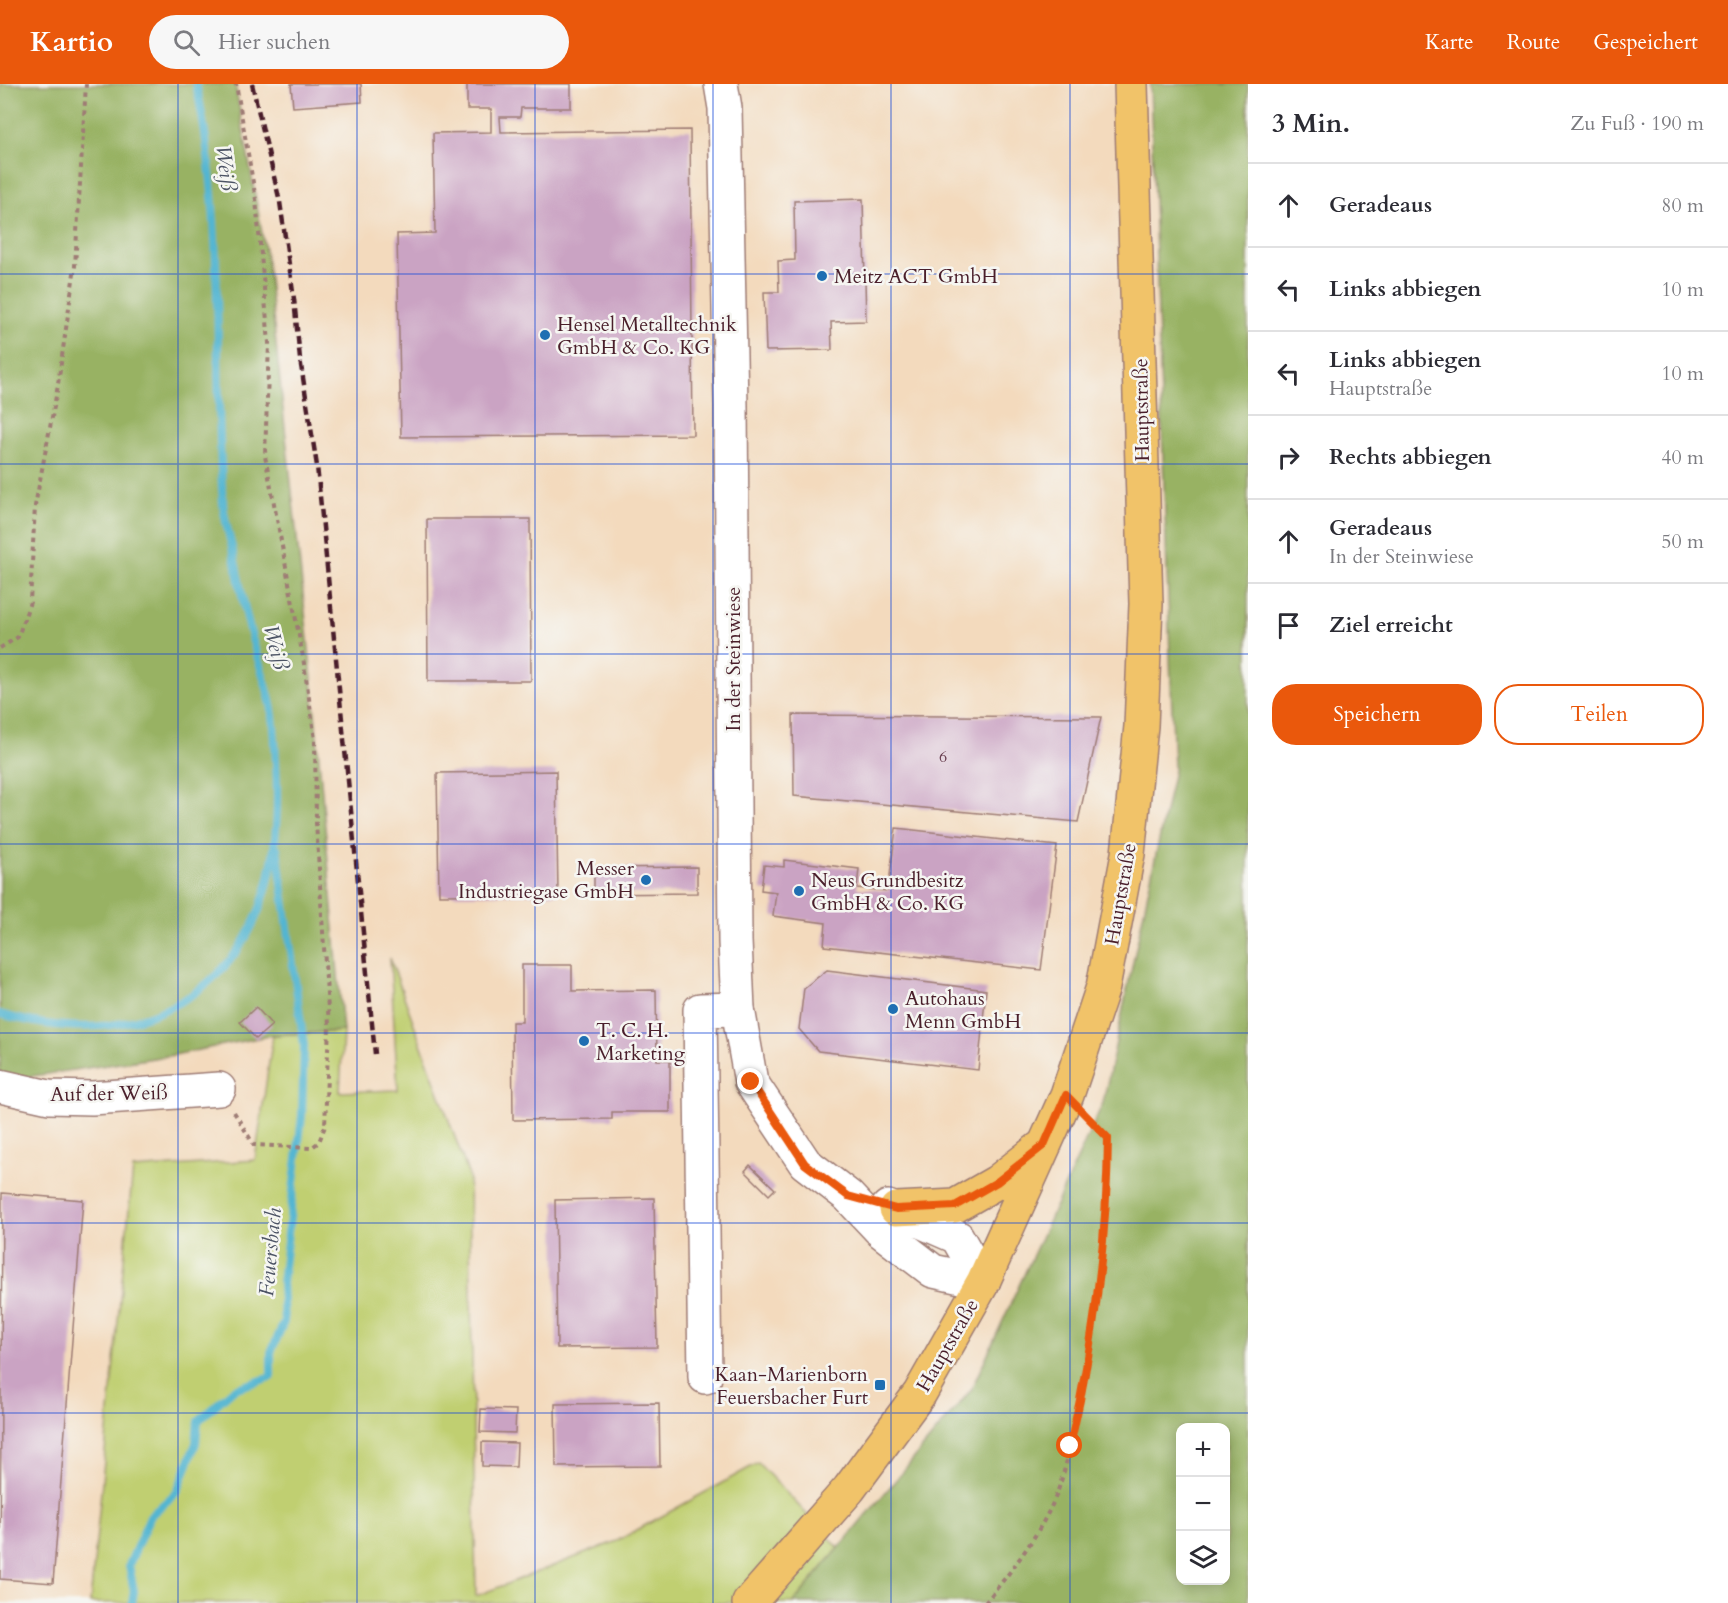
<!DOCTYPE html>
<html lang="de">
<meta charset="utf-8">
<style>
body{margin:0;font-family:Cardo,serif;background:#f7f7f7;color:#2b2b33}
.controls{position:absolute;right:18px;bottom:18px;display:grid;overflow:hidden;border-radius:12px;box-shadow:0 3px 15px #0003}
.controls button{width:54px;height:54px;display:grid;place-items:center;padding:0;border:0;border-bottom:2px solid #e1e1e2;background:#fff;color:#2b2b33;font:30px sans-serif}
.stop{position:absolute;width:18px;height:18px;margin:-14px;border:4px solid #ea580c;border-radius:50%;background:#fff}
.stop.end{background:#ea580c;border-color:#fff;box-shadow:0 2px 6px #0008}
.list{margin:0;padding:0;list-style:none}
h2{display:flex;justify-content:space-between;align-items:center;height:78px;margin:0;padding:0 24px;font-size:26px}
h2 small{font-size:20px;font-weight:400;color:#7c7c81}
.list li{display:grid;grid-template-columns:39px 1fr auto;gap:18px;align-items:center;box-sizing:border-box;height:84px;padding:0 24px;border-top:2px solid #e1e1e2}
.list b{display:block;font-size:22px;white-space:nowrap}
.list p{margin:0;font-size:20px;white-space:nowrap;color:#7c7c81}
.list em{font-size:20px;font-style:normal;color:#7c7c81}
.actions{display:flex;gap:12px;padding:18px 24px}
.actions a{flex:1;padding:14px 0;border:2px solid #ea580c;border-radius:24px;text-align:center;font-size:21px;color:#ea580c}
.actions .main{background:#ea580c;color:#fff}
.icon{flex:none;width:33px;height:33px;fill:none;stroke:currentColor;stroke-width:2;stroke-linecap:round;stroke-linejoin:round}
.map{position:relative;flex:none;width:1248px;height:1519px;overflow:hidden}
header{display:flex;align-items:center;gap:36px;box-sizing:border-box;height:84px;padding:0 30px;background:#ea580c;color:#fff}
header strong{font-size:28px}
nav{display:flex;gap:33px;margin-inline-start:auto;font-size:21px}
.search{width:420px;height:54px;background:#f7f7f7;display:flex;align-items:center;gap:15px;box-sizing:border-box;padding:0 21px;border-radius:33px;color:#7c7c81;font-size:22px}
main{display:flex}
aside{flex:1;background:#fff}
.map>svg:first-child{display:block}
</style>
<header>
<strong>Kartio</strong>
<div class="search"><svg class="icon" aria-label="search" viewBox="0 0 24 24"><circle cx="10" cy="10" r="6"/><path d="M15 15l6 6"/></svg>Hier suchen</div>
<nav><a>Karte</a><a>Route</a><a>Gespeichert</a></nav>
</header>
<main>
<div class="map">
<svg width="1248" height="1519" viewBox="0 0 1248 1519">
<rect width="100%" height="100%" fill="#f6f6f2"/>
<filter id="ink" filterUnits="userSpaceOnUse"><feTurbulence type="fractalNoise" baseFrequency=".0167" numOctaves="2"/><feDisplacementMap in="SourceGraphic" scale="12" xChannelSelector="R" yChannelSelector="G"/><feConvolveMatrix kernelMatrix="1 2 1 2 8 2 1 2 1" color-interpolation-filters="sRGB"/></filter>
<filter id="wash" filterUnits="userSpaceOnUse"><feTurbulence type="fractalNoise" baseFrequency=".008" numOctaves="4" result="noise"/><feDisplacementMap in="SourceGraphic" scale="24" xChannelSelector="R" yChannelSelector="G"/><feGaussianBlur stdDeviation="1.35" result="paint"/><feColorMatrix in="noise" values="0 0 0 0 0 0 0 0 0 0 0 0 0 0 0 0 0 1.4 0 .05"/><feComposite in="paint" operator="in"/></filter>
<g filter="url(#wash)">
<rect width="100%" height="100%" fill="#f3dabd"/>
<!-- green -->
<path fill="#c0cf71" stroke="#85774e" stroke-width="1.5" d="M390,874L469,1092L476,1512L617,1457L758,1379L839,1464L793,1519H90L133,1085L255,1076L273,951L343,947L340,1008L398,1006Z"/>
<!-- forest -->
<g fill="#98b263" stroke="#716847" stroke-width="1.5" fill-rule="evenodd">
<path d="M0,0H235L267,177L311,584L343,947L273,951L174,971L0,997Z"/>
<path d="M1150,0H1248V1519H793L971,1306L1103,1019L1174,686ZM1180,1344H1226V1496H1180Z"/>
</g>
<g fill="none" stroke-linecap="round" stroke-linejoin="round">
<!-- stream -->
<g stroke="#52b5d1" stroke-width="8">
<path d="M0,930C67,949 133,950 193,910C271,857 281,765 276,678C275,661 275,643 272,626C268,602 258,578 252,554C244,525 239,494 232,464C229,450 224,434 223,419C213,280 226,137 196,0"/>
<path d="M132,1519L134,1507L129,1481L150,1432L177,1408L196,1359L198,1337L234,1305L271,1293V1268L284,1238L282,1199L302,1032L304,961L277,764"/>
</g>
</g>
<g id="blocks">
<!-- building -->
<g fill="#caa3c3">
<path d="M291,0H361L362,18L293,23Z"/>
<path d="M467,0H571V24H521L520,33H500L501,48L690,46L693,351L401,353L397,150L435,149L433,49L491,48V25H467Z"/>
<path d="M863,115L866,237L831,238L832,266L766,267L764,208H779L778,177L795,176L794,117Z"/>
<path d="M427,435H530L531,597H428Z"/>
<path d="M793,631L1101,633L1078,738L794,712Z"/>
<path d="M556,687L558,810L439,811L437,689Z"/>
<path d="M896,744L1057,762L1041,886L824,862L826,839L773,832L776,808L761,806L764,781L784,783V776L859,785L857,804L888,807Z"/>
<path d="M697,783V809L594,810V784Z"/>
<path d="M522,881H572V907L656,906L657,976H670V1028H612V1035L513,1036L512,938H522Z"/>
<path d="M827,886L986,906L978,986L818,967L799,945L804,904Z"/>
<path d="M256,923L272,941L256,955L240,938Z"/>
<path d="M750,1081L775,1105L769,1111L745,1087Z"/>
<path d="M2,1109L83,1116L53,1499L0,1495Z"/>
<path d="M654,1114L657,1263L557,1264L555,1116Z"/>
<path d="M659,1319L660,1382L556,1383L555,1320Z"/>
<path d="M481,1325L516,1326L515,1349L480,1348Z"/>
<path d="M482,1358L517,1359L516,1383L482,1382Z"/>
</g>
</g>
</g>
<g filter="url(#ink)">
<use href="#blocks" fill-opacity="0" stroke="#9e7c74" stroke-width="1.5"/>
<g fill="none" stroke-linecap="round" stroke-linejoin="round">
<!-- minor casing -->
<g stroke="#9e7c74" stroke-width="36">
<g id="minor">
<path d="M721,0L725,24L731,322L735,857L738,925L751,998L805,1079L848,1112L882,1148L933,1187L983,1198"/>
<path d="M0,1002L49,1013L92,1014L219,1005"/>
<path d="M888,1123L957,1153L983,1198"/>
<path d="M705,1293L700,926L738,925"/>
</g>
</g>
<!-- major casing -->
<g stroke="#9e7c74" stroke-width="36">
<g id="major">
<path d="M896,1125L955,1122L997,1098L1040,1064"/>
<path d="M749,1519L849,1405L920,1309L983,1198L1067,1011L1103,903L1128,770L1141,642L1146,520L1131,0"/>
</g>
</g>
<!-- path -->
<g stroke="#9e7c74" stroke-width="4" stroke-dasharray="4.5 4.5" stroke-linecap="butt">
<path d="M0,564L18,553L30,518L35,422L57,307L75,182L86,0"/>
<path d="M234,1028L254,1061L311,1064L319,1058L325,1042L329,941L316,739L315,656L303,573L265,372L269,259L256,116L236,0"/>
<path d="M985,1519C1009,1490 1033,1459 1050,1425C1063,1400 1069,1366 1076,1338C1098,1244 1107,1150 1108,1054L1088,1033"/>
</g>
<!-- minor -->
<use href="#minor" stroke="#fff" stroke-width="33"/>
<!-- major -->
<use href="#major" stroke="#f1c369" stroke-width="33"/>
<!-- rail -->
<path stroke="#4a1f2b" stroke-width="4.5" stroke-dasharray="9 4.5" stroke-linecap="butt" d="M252,0L280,118L294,215L300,275L317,382L375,970"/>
</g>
</g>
<g fill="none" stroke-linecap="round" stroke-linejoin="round" filter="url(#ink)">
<!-- route -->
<path stroke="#ea580c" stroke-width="8" d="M751,998L805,1080L848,1112L896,1125L955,1122L997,1098L1044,1061L1066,1011L1108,1054C1107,1160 1094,1259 1070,1362"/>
</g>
<!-- grid -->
<path fill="none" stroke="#1d4ed8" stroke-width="1.5" stroke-opacity="0.55" d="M178,0V1519M357,0V1519M535,0V1519M713,0V1519M891,0V1519M1070,0V1519M0,190H1248M0,380H1248M0,570H1248M0,760H1248M0,949H1248M0,1139H1248M0,1329H1248"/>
<!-- markers -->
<g fill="#1f6fb2" stroke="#f6f6f2" stroke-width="2">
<circle cx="822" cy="192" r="6"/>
<circle cx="545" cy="251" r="6"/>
<circle cx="646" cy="796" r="6"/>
<circle cx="799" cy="807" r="6"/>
<circle cx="893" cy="925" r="6"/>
<circle cx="584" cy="957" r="6"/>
<rect x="874" y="1295" width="12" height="12" rx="3"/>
</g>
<g text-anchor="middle" stroke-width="5" stroke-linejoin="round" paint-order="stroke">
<!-- number labels -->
<g font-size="16" fill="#6a4051">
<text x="943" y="678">6</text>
</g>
<!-- poi labels -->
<g font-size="20" fill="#4a1f2b" stroke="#f6f6f2" text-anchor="start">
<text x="834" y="199">Meitz ACT GmbH</text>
<text x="557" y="247">Hensel Metalltechnik<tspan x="557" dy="23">GmbH &amp; Co. KG</tspan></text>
<text x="634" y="791" text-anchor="end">Messer<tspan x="634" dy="23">Industriegase GmbH</tspan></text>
<text x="811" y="803">Neus Grundbesitz<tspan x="811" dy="23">GmbH &amp; Co. KG</tspan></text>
<text x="905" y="921">Autohaus<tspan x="905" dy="23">Menn GmbH</tspan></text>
<text x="596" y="953">T. C. H.<tspan x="596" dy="23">Marketing</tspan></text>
<text x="868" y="1297" text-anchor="end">Kaan-Marienborn<tspan x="868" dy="23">Feuersbacher Furt</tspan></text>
</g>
<!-- street labels -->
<g font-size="20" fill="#4a1f2b" stroke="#f6f6f2">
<text transform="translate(1141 326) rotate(-91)" y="7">Hauptstraße</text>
<text transform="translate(733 575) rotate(-90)" y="7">In der Steinwiese</text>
<text transform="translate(1120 810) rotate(-80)" y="7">Hauptstraße</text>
<text transform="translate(109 1009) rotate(-1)" y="7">Auf der Weiß</text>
<text transform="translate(947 1261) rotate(-60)" y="7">Hauptstraße</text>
</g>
<!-- water labels -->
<g font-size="21" font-style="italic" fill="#4d5465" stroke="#f6f6f2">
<text transform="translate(226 84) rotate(83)" y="7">Weiß</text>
<text transform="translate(276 563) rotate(76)" y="7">Weiß</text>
<text transform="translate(270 1168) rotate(-85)" y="7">Feuersbach</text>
</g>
</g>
</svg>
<div class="controls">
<button>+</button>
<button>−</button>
<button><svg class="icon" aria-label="layers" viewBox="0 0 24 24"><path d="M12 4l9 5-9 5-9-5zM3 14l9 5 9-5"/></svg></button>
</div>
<div class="stop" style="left:1070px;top:1362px"></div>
<div class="stop end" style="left:751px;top:998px"></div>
</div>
<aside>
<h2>3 Min.<small>Zu Fuß · 190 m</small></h2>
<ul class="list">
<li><svg class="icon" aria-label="ahead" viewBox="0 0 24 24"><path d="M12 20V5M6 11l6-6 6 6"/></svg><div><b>Geradeaus</b></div><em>80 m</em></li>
<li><svg class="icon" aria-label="left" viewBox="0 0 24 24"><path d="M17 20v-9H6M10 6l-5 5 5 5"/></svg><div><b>Links abbiegen</b></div><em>10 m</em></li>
<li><svg class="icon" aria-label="left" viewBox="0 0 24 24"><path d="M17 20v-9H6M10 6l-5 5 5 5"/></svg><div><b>Links abbiegen</b><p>Hauptstraße</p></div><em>10 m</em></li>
<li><svg class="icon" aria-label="right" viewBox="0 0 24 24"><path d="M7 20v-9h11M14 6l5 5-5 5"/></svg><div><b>Rechts abbiegen</b></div><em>40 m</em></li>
<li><svg class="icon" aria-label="ahead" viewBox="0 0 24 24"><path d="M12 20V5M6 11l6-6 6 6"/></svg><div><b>Geradeaus</b><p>In der Steinwiese</p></div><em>50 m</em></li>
<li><svg class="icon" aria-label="arrive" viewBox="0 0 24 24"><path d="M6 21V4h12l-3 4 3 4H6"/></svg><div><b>Ziel erreicht</b></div></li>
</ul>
<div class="actions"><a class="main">Speichern</a><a>Teilen</a></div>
</aside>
</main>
